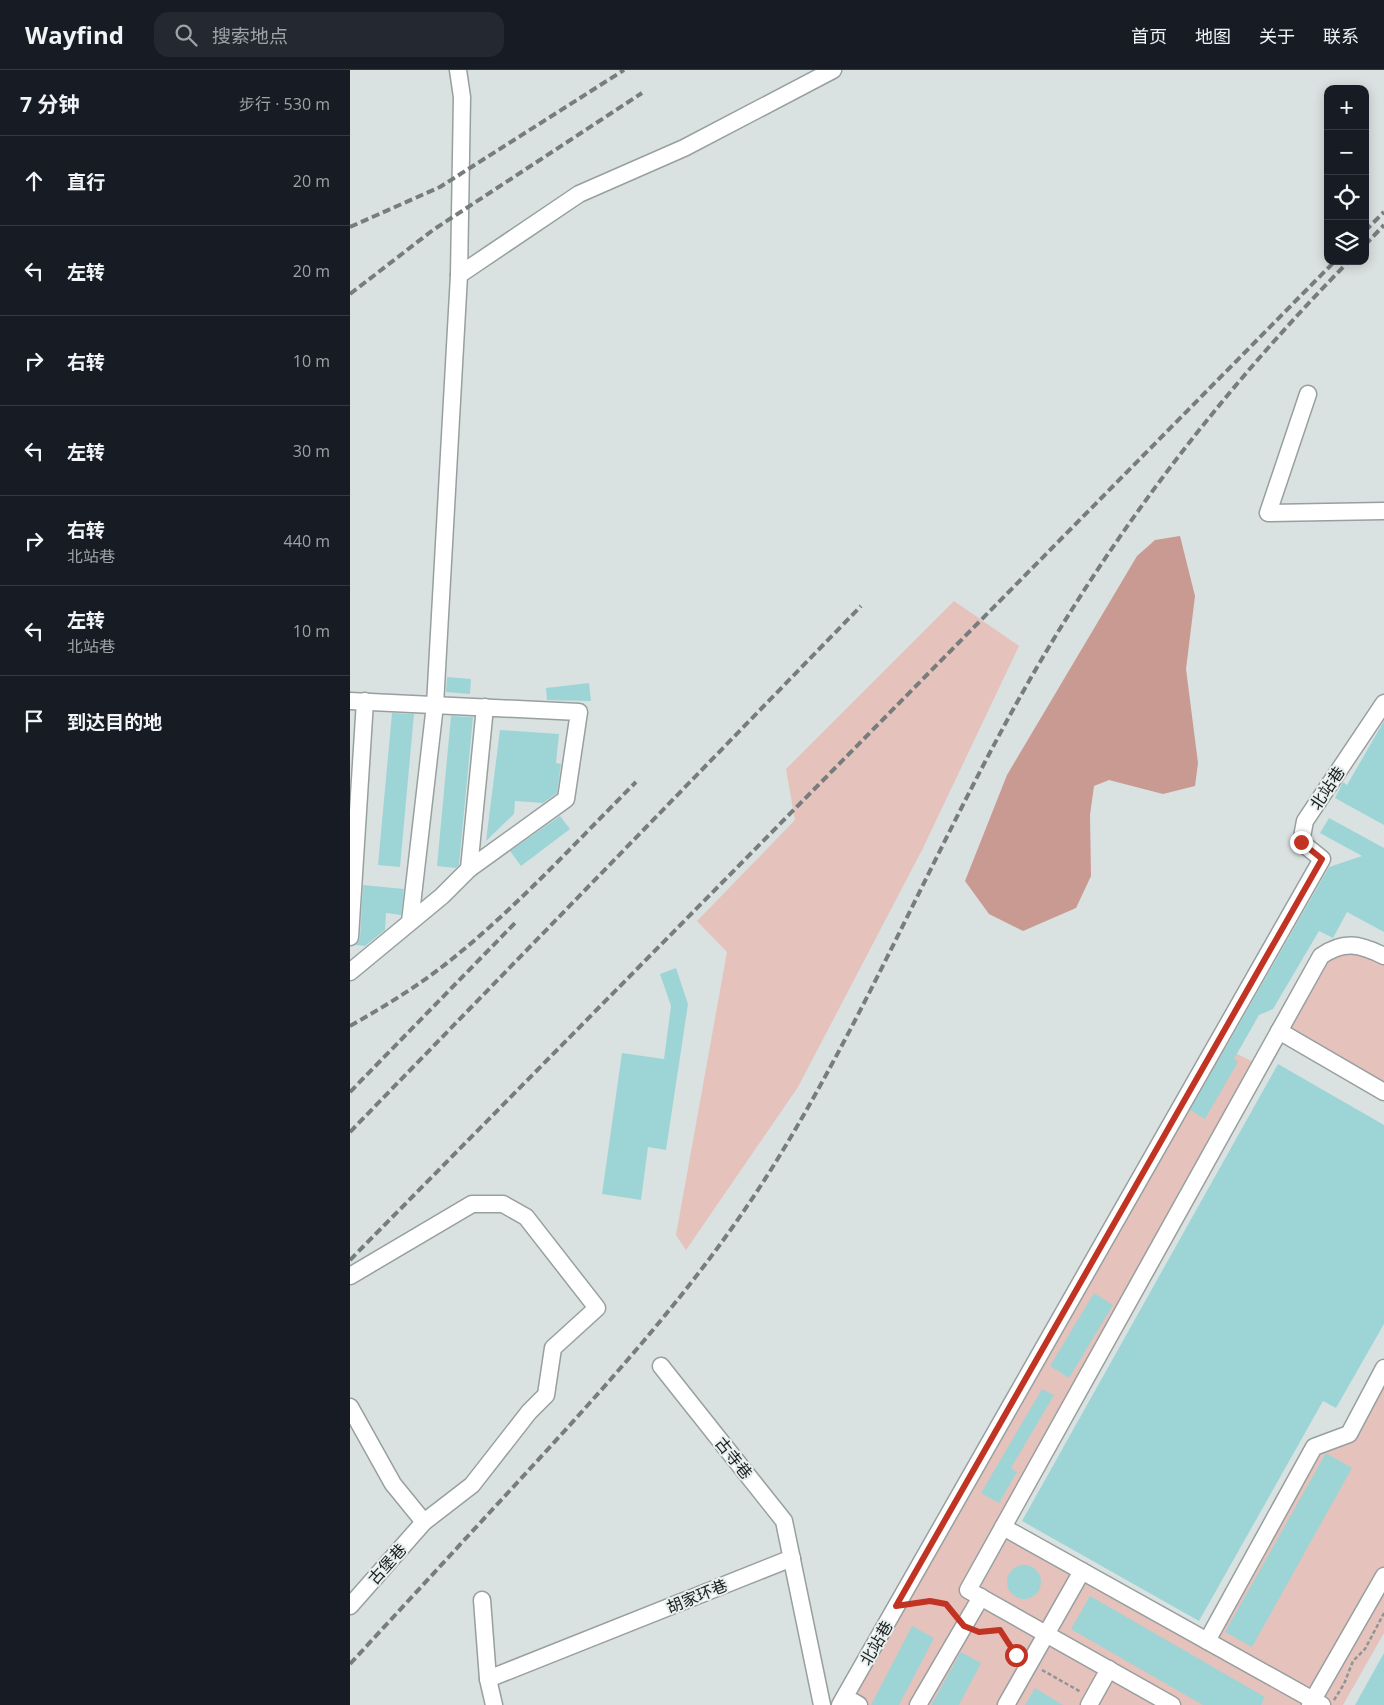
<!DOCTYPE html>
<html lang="zh">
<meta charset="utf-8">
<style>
body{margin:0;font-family:"Open Sans","Noto Sans SC",sans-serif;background:#242831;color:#f1f3f6}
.controls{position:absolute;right:15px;top:15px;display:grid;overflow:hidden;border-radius:10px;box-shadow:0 2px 12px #0003}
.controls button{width:45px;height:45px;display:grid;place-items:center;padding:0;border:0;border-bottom:1px solid #363941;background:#171b24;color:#f1f3f6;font:25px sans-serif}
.stop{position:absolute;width:15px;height:15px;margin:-11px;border:4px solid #c13424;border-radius:50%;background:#fff}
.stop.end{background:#c13424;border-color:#fff;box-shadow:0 1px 5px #0008}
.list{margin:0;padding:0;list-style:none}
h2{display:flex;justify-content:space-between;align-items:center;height:65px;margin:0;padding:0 20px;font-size:21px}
h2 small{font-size:16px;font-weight:400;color:#9ea1a6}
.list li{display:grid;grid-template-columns:32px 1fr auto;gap:15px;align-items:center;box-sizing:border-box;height:90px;padding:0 20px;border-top:1px solid #363941}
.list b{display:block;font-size:19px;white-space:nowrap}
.list p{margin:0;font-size:16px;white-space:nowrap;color:#9ea1a6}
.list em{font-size:16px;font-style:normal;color:#9ea1a6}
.icon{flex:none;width:28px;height:28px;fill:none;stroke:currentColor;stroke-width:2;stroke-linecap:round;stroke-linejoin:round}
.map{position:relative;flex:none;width:1034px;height:1635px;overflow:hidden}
header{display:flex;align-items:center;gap:30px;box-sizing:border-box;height:70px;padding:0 25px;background:#171b24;border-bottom:1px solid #363941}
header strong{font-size:24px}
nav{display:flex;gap:28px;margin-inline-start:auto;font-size:18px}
.search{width:350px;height:45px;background:#242831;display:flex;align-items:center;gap:12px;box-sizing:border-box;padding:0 18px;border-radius:15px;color:#9ea1a6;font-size:19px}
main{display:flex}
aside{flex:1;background:#171b24}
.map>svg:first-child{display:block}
</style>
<header>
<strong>Wayfind</strong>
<div class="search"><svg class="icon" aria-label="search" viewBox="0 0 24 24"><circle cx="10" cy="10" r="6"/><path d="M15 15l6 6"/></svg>搜索地点</div>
<nav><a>首页</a><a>地图</a><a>关于</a><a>联系</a></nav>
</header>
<main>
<aside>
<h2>7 分钟<small>步行 · 530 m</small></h2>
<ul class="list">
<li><svg class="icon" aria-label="ahead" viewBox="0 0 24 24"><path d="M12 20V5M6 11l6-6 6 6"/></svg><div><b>直行</b></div><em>20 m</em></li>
<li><svg class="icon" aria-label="left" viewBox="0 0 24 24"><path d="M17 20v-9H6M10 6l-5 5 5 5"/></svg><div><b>左转</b></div><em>20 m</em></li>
<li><svg class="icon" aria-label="right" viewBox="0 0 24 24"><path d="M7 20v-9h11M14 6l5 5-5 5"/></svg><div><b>右转</b></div><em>10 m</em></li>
<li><svg class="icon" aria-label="left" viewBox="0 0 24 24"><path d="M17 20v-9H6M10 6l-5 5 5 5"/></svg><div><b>左转</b></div><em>30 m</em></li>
<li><svg class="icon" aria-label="right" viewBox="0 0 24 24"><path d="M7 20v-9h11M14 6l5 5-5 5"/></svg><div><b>右转</b><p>北站巷</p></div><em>440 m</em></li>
<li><svg class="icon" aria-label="left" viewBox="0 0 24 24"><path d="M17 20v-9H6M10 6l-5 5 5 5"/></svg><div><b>左转</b><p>北站巷</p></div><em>10 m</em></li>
<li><svg class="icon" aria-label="arrive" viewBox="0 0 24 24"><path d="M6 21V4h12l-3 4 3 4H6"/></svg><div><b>到达目的地</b></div></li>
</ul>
</aside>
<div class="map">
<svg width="1034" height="1635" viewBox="0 0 1034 1635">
<rect width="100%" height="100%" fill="#dae1e1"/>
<!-- green -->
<g fill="#e5c2bb">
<path d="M604,531L669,576L573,778L448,1017L336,1180L326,1165L377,882L347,851L445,750L436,699Z"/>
<path d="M983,877L1034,886V1022L929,961Z"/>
<path d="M866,974L910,995L653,1457L857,1571L964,1377L999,1364L1034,1298V1563L993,1635H490Z"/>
</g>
<!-- water -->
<path fill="#c99a91" d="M830,466L845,526L836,599L848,693L845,716L813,724L759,710L744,716L740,745L741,806L726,838L673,861L639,844L615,811L657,705L787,486L805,470Z"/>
<!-- building -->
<g fill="#9dd5d6">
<path d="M97,607L121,609L120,624L96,622Z"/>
<path d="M239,613L241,631L197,630L196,618Z"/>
<path d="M42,643L64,644L50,797L28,795Z"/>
<path d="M101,646L123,647L109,795L106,798L87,796Z"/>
<path d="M1034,651V755L985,728L993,712L997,715Z"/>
<path d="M150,660L209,664L206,693L211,694L207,723L193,733L165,731L164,744L136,771Z"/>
<path d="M210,746L220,759L171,796L160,781Z"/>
<path d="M979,748L1034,778V862L997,842L983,868L969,861L923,939L909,945L884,989L888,992L855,1049L840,1040L979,797L1012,786L970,763Z"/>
<path d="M13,815L54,819L51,845L36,843L35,860L15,876L6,875L10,868Z"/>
<path d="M326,898L338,934L316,1080L298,1077L291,1130L252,1124L272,983L314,989L321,936L310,904Z"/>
<path d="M928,994L1034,1055V1254L986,1338L973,1331L849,1551L672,1451Z"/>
<path d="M744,1223L763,1235L719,1308L700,1296Z"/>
<path d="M692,1319L704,1325L661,1398L667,1402L649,1433L631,1423Z"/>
<path d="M976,1383L1002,1398L902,1577L875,1562Z"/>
<circle cx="674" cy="1512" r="17"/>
<path d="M740,1526L915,1627L911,1635H853L721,1559Z"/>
<path d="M562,1556L584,1568L549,1635H521Z"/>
<path d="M611,1582L631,1593L609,1635H581Z"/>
<path d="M1034,1583V1635H1005Z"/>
<path d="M685,1618L713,1635H675Z"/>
</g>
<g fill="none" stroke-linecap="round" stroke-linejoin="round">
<!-- minor casing -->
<g stroke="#989f9f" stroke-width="19">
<g id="minor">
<path d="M109,205L229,124L334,78L483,0"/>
<path d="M958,324L918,443L1034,441"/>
<path d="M0,631L229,642L216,729L119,799L92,826L0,902"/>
<path d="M119,799L135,637"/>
<path d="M60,852L85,635L109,205L112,27L108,0"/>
<path d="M0,867L15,631"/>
<path d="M929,961L1034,1022"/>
<path d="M0,1206L122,1134H153L176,1147L247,1238L203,1278L196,1325L179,1342L122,1415L74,1452L0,1536"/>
<path d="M311,1296L434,1451L472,1635"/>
<path d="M0,1337L43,1414L74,1452"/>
<path d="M653,1457L972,1635"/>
<path d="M132,1530L138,1609L144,1635"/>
<path d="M857,1571L964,1377L999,1364L1034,1298"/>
<path d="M138,1609L442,1488"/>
<path d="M504,1632L509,1635"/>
<path d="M490,1635L972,789L951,772L955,751L1034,633"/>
<path d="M568,1635L631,1527"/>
<path d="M656,1635L732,1501"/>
<path d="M739,1635L759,1599"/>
<path d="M822,1635L618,1520L971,886C994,870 1010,874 1034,886"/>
<path d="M960,1635L1034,1506"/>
</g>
</g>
<!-- path -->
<g stroke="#8f9595" stroke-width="2.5" stroke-dasharray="4 2.5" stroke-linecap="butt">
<path d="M565,1533C583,1530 592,1529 605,1544"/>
<path d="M628,1562L650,1560L668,1586"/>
<path d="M692,1600L731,1622"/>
<path d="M984,1630L994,1614L1003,1591L1015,1579L1034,1543"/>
</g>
<!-- minor -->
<use href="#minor" stroke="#fff" stroke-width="16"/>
<!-- rail -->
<g stroke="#777c7c" stroke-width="4" stroke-dasharray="8 4" stroke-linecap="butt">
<path d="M0,157L90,117L274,0"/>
<path d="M1015,161L1034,142"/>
<path d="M1015,175L1034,155"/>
<path d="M0,224L83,160L292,23"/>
<path d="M0,956C35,936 70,915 102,889C168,836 226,772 286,712"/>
<path d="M0,1022L165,853"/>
<path d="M0,1062L511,536"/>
<path d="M0,1190L985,191"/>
<path d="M0,1594C59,1530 118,1466 177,1402C267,1304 357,1204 427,1090C512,951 576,801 653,658C747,483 860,333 999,191"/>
</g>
</g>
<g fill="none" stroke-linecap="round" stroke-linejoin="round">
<!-- route -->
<path stroke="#c13424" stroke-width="6" d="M666,1585L650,1560L629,1562L614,1556L596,1534L580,1531L546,1536L972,789L951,772"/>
</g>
<g text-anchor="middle" stroke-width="4" stroke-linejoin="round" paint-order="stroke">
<!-- street labels -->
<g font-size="16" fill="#1b1d1d" stroke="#e7efef">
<text transform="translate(977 718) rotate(-56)" y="6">北站巷</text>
<text transform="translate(384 1388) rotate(51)" y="6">古寺巷</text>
<text transform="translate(37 1494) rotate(-48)" y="6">古堡巷</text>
<text transform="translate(347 1526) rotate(-22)" y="6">胡家环巷</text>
<text transform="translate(526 1573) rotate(-60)" y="6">北站巷</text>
</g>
</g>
</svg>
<div class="controls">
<button>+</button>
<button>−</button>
<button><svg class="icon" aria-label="locate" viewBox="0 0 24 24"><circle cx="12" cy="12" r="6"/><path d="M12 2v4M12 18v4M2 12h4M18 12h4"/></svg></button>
<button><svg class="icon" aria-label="layers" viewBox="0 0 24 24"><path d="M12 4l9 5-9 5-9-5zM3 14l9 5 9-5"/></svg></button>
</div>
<div class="stop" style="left:666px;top:1585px"></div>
<div class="stop end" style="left:951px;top:772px"></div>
</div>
</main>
